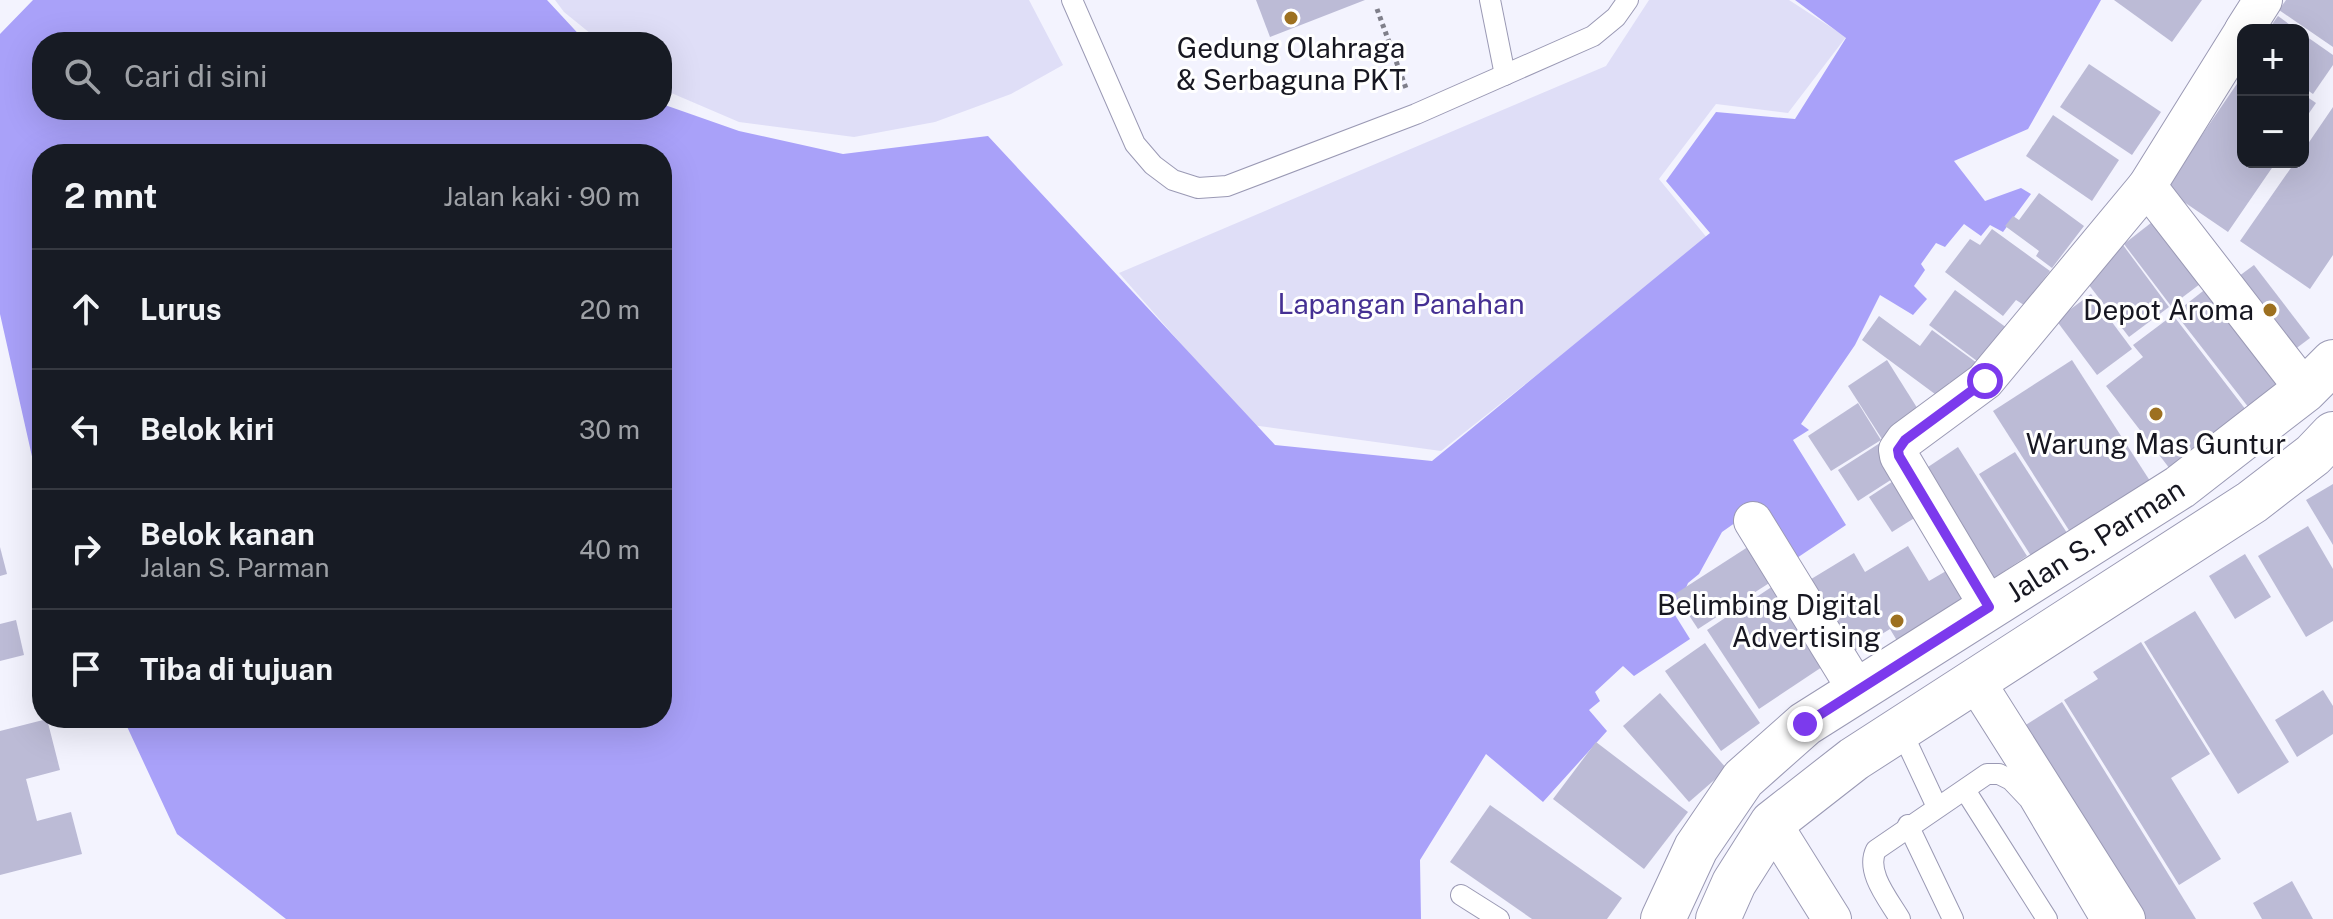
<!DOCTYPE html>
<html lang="id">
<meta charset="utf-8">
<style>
body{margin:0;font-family:"Public Sans",sans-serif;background:#20242c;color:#f1f3f6}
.controls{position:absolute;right:24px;top:24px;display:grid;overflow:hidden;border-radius:16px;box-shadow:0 8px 32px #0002}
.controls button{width:72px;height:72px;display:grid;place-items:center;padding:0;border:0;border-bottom:2px solid #363941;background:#171b24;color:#f1f3f6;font:40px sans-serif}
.stop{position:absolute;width:24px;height:24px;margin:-18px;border:6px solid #7c3aed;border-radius:50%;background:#fff}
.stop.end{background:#7c3aed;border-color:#fff;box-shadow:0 2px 8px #0008}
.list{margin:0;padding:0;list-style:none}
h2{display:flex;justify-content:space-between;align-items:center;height:104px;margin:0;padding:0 32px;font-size:34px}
h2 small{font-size:26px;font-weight:400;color:#9ea1a6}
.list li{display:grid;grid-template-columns:52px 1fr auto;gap:24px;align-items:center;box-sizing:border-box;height:120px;padding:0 32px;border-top:2px solid #363941}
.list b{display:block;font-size:30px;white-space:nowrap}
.list p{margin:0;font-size:26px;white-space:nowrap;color:#9ea1a6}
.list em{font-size:26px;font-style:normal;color:#9ea1a6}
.icon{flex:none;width:44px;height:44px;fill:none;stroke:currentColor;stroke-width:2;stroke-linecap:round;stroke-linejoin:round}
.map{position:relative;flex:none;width:2333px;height:919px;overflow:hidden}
.search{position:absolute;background:#171b24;box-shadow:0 8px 32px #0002;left:32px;top:32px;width:640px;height:88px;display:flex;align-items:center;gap:20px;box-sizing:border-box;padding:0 28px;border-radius:32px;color:#9ea1a6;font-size:30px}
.panel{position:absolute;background:#171b24;box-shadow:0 8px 32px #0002;left:32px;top:144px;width:640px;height:584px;border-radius:32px}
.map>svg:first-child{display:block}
</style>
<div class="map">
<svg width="2333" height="919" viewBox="0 0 2333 919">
<rect width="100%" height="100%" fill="#f3f3fe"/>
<!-- green -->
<g fill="#dfdef7">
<path d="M555,0H1029L1063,65L1011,94L935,122L854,137L739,122L662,89V42H601L564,12Z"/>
<path d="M1649,0H1789L1846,37L1788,113L1716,104L1659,179L1708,239L1441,451L1252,425L1119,273L1606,66Z"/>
</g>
<!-- forest -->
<path fill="#a9a1f9" d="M33,0H547L586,42H42V110H662V104L739,131L843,154L988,136L1275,445L1432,461L1710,233L1666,181L1716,112L1795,119L1846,38L1795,0H2101L2028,129L1954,161L1985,201L2021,188L2031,194L2003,232L1990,225L1981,236L1964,224L1945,247L1936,243L1921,264L1925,270L1914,286L1927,299L1913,315L1880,295L1855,345L1801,424L1809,430L1793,440L1846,525L1785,566L1749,513L1722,532L1699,574L1688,583L1675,615L1690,639L1634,676L1623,666L1595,692L1600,701L1589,710L1607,731L1543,802L1486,754L1420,860L1421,919H286L177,834L123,718H662V154H42V501L0,314V34Z"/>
<!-- building -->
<g fill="#bcbbd6">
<path d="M1256,0H1365L1270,37Z"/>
<path d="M2114,0H2202L2172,42Z"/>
<path d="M2286,0H2333V47L2279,10Z"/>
<path d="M2278,16L2297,30H2268Z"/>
<path d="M2303,34L2333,55V65L2313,94L2303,87Z"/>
<path d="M2089,64L2161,112L2132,155L2060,107Z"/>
<path d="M2243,75V162H2276L2228,232L2165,189Z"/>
<path d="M2303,94L2316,103L2303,122Z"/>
<path d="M2333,107V255L2310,289L2240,241L2295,162H2303V151Z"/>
<path d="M2053,115L2119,160L2092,201L2026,156Z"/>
<path d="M2039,193L2084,226L2052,268L2036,256L2039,251L2005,226L2013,216L2019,220Z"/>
<path d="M2156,219L2204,281L2171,306L2124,244Z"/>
<path d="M1992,229L2050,271L2024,305L2016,300L2003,316L1945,272L1970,239L1980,245Z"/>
<path d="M2123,245L2169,307L2129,337L2082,276Z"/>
<path d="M2254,265L2310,338L2286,356L2231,282Z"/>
<path d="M2212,284L2286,380L2249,408L2175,313Z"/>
<path d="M1955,290L2011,331L1985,367L1929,325Z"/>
<path d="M2091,294L2132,349L2097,375L2056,320Z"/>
<path d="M2173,315L2246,410L2170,469L2106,386L2143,357L2133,345Z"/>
<path d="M1879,316L1920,346L1932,330L1977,363L1958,389L1950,382L1939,397L1862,340Z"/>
<path d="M1887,360L1921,414L1882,439L1848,386Z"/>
<path d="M2072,360L2152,484L2072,535L1993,411Z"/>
<path d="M1858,403L1881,440L1831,471L1808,436Z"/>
<path d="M1880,443L1900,474L1858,501L1838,470Z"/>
<path d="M1958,447L2027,556L1988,582L1919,473Z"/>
<path d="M2015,452L2069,536L2033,559L1979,474Z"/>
<path d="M1901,476L1924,512L1892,532L1869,497Z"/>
<path d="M2333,484V545L2306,500Z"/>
<path d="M2308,526L2333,569V621L2306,637L2258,556Z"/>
<path d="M1754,543L1777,578L1698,629L1675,594Z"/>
<path d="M1908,546L1929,581L1958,564L1977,595L1899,644L1890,629L1846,656L1803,584L1854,553L1865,572Z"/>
<path d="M0,547L7,574L0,576Z"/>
<path d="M2245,554L2271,597L2235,619L2209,576Z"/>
<path d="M1779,582L1831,661L1759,709L1707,630Z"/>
<path d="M2195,611L2289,762L2238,794L2144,642Z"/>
<path d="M16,620L24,655L0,661V624Z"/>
<path d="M2141,642L2210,754L2171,778L2221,859L2179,885L2064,700L2098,679L2093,672Z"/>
<path d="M1705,643L1760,723L1721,751L1665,671Z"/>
<path d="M2323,690L2333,706V734L2297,757L2275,720Z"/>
<path d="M1660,693L1727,769L1689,802L1623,726Z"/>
<path d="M2062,702L2196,919H2139L2021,728Z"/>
<path d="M47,719L60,770L26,779L37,821L71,812L82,854L0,875V731Z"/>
<path d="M1596,742L1688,812L1644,869L1553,799Z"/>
<path d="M1490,805L1622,898L1607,919H1532L1450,862Z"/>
<path d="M2292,881L2313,919H2262L2253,903Z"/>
</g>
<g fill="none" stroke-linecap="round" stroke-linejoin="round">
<!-- lane casing -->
<g stroke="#9a99b4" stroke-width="22">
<g id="lane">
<path d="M1072,0L1135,144L1153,165L1173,180L1198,188L1227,186L1416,114L1593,36L1616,17L1628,0"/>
<path d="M1490,0L1505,75"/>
<path d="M1901,730L1937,807"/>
<path d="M1965,790L2047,919"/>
<path d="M1908,825L1953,919"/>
<path d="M1461,895L1499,919"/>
<path d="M1900,919C1889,900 1865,872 1876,850L1987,774H1999L2011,780L2029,799L2100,919"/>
</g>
</g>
<!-- street casing -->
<g stroke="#9a99b4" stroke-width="40">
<g id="street">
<path d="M2244,30L2263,0"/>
<path d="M2147,186L2305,390"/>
<path d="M1753,521L1857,690"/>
<path d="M1989,607L1899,456L1898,450L1905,440L1985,381L2147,186L2243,32"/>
<path d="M1976,682L2126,919"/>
<path d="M1772,823L1832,919"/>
</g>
</g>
<!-- secondary casing -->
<g stroke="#9a99b4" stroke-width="46">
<g id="secondary">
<path id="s1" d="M1663,919L1696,848L1743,779L1805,724L2180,487L2305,390L2333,362"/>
<path d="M1718,919L1734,883L1772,823L1854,759L2252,502L2313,455L2333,434"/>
</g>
</g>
<!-- path -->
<path stroke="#7f7f8a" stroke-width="5" stroke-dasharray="4 4" stroke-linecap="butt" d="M1377,9L1407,91"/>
<!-- lane -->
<use href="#lane" stroke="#fff" stroke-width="20"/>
<!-- street -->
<use href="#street" stroke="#fff" stroke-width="38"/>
<!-- secondary -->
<use href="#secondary" stroke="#fff" stroke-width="44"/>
</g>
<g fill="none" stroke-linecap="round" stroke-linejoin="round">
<!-- route -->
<path stroke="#7c3aed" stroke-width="10" d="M1805,724L1989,607L1899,456L1898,450L1905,440L1985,381"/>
</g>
<!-- markers -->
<g fill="#9d7020" stroke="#fff" stroke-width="3">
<circle cx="1291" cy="18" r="8"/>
<circle cx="2270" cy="310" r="8"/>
<circle cx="2156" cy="414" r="8"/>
<circle cx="1897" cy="621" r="8"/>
</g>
<g text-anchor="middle" stroke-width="6" stroke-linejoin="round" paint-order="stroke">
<!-- poi labels -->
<g font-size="28" fill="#171721" stroke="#fff">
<text x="1291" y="58">Gedung Olahraga<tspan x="1291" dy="32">&amp; Serbaguna PKT</tspan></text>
<text x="2254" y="320" text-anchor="end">Depot Aroma</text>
<text x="2156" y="454">Warung Mas Guntur</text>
<text x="1881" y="615" text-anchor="end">Belimbing Digital<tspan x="1881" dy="32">Advertising</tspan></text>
</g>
<!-- park labels -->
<g font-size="28" fill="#453093" stroke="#fff">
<text x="1401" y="314">Lapangan Panahan</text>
</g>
<!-- street labels -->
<g font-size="28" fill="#171721" stroke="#fff">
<text dy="10" stroke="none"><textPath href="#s1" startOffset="588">Jalan S. Parman</textPath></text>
</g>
</g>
</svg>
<div class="controls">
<button>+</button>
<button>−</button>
</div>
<div class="stop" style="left:1985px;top:381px"></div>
<div class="stop end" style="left:1805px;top:724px"></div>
<div class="search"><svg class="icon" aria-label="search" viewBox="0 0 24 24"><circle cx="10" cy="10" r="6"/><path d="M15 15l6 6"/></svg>Cari di sini</div>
<section class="panel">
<h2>2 mnt<small>Jalan kaki · 90 m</small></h2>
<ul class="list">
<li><svg class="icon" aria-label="ahead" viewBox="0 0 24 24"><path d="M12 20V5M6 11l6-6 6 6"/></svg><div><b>Lurus</b></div><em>20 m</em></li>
<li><svg class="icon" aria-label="left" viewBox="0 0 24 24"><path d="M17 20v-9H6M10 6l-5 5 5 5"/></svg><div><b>Belok kiri</b></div><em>30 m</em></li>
<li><svg class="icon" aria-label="right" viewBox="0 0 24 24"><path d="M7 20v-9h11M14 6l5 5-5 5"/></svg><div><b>Belok kanan</b><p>Jalan S. Parman</p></div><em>40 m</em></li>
<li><svg class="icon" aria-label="arrive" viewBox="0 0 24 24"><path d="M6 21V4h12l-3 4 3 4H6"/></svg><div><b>Tiba di tujuan</b></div></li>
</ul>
</section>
</div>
